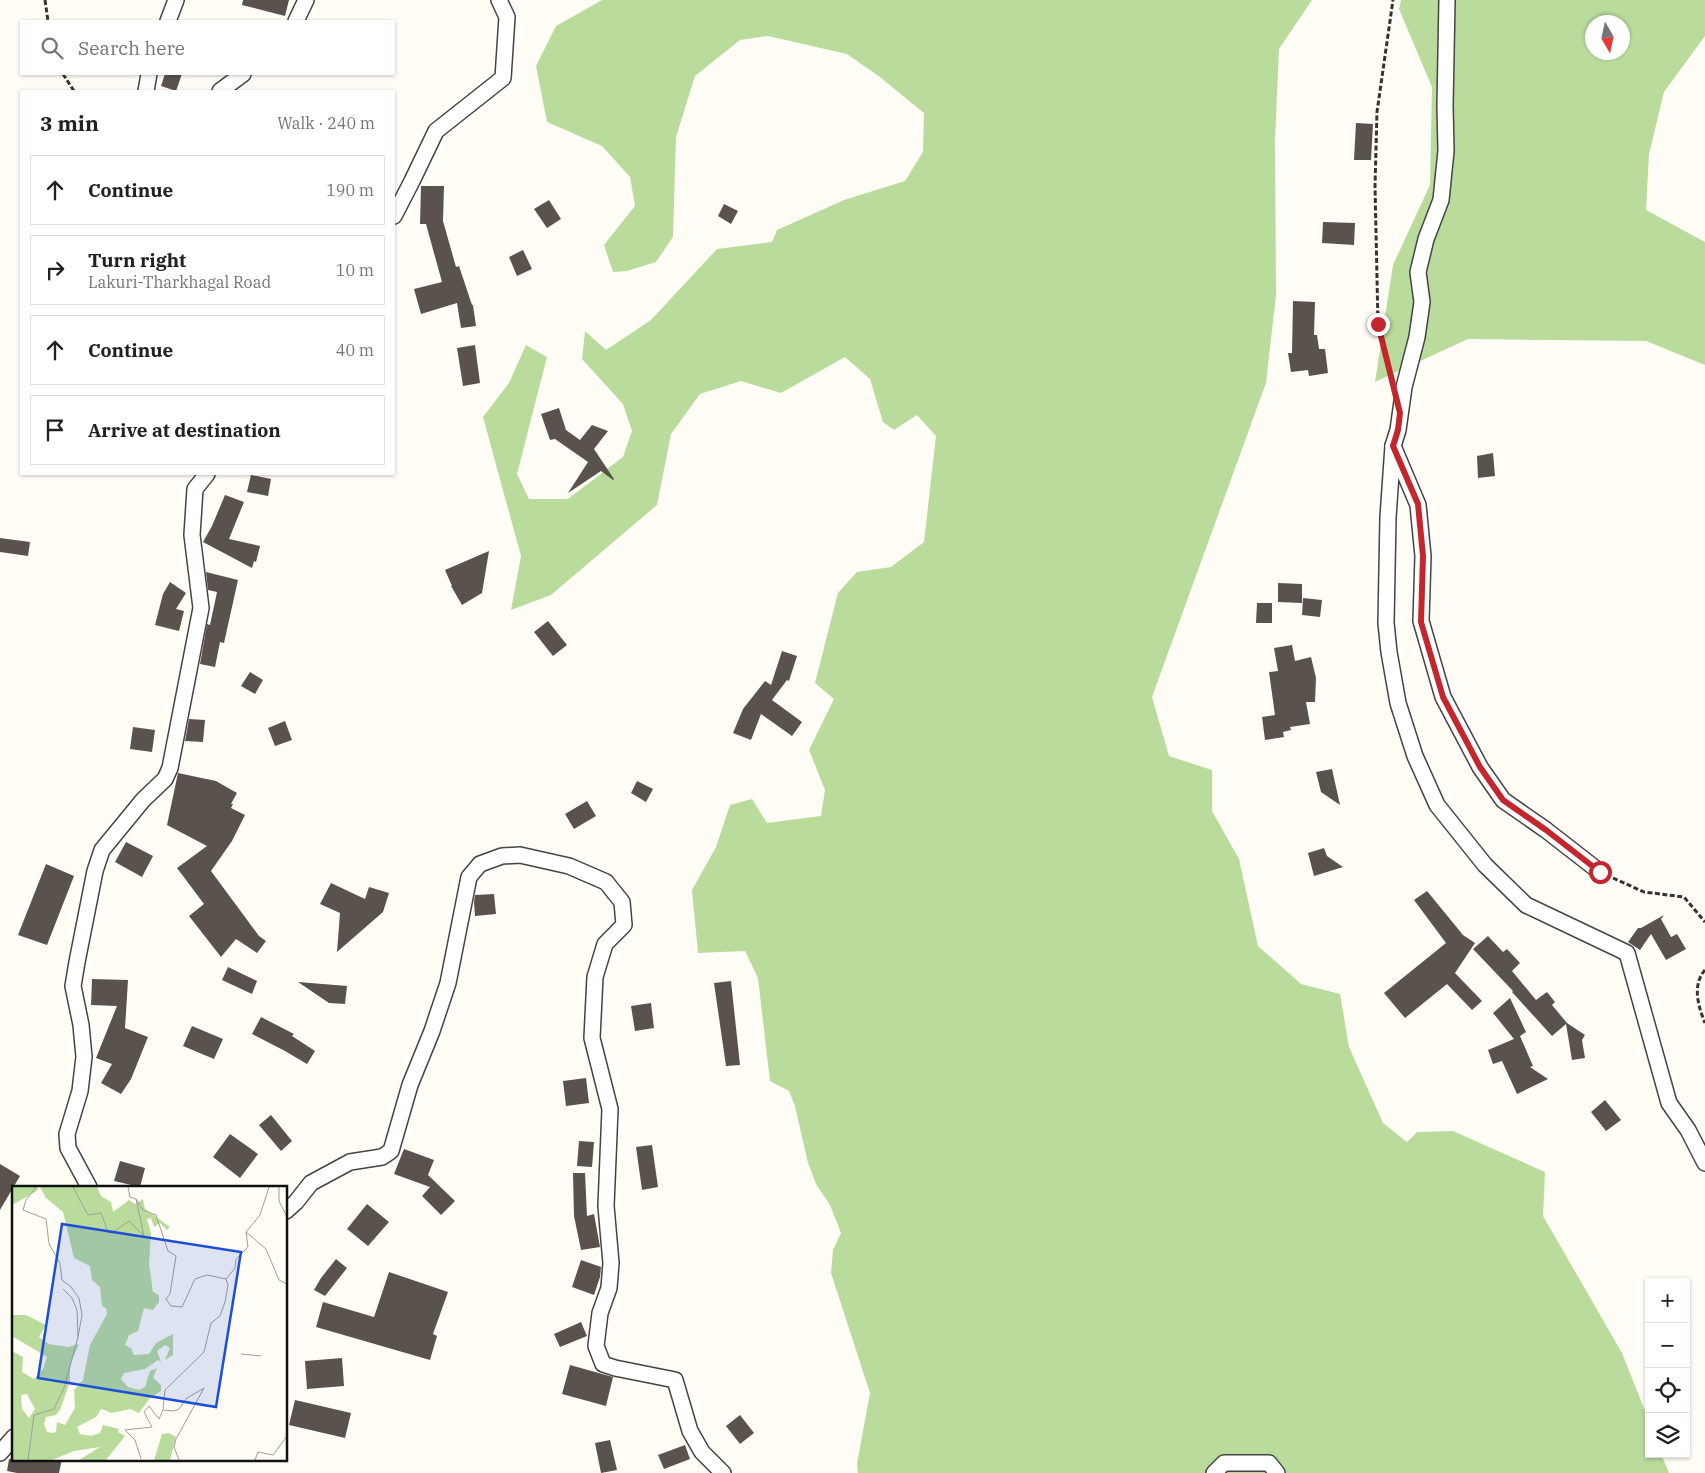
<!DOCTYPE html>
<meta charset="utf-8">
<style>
body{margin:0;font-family:"IBM Plex Serif",serif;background:#f2f2f2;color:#202124}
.controls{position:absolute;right:15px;bottom:15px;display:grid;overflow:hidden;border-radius:0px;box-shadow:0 1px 4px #0004}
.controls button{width:45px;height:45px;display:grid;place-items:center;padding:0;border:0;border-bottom:1px solid #e0e0e0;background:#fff;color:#202124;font:25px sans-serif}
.compass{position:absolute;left:1585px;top:15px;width:45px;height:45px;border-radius:50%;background:#fff;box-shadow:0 1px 4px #0004;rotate:171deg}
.stop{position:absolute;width:15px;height:15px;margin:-11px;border:4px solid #c4262e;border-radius:50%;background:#fff}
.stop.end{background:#c4262e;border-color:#fff;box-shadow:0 1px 5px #0008}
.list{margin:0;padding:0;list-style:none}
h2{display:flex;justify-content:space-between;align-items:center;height:65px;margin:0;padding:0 20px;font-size:21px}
h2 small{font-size:16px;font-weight:400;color:#757577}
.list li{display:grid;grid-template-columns:32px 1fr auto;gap:15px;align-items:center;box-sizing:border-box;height:70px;margin:0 10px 10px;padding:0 10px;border:1px solid #e0e0e0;border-radius:0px}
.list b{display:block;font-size:19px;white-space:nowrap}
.list p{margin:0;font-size:16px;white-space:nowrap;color:#757577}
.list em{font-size:16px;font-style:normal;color:#757577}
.icon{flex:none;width:28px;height:28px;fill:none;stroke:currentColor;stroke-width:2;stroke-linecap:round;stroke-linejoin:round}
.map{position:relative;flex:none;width:1705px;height:1473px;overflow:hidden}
.search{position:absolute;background:#fff;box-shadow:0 1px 4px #0004;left:20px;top:20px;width:375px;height:55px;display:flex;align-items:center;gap:12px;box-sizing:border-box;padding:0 18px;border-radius:0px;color:#757577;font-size:19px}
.panel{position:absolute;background:#fff;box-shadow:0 1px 4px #0004;left:20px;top:90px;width:375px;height:385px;border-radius:0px}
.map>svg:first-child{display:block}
</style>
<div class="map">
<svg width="1705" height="1473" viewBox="0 0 1705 1473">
<rect width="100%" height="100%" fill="#fffdf5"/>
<!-- forest -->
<g fill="#b9dc9c" fill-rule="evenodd">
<path d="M602,0H1312L1279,49L1275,140L1276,295L1266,383L1152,697L1169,756L1212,770V811L1239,859L1258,946L1301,984L1340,994L1349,1047L1383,1123L1407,1142L1417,1132L1453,1131L1545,1172L1543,1216L1622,1353L1649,1421V1454H1661L1669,1473H858L857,1464L870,1393L831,1273L833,1250L841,1233L830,1205L816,1184L808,1163L795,1106L789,1091L770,1081L758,978L745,951L698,953L692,890L716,847L730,805L752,799L767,823L821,816L825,790L809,750L834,699L815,683L838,593L857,572L891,567L924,542L936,436L917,415L894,430L883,422L870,379L845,357L781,393L741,381L700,394L671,434L657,505L551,595L511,610L521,556L483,417L509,383L526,345L547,357L517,474L529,499H568L623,457L632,431L623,404L582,359L585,331L606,350L651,320L717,249L772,242L777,230L844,200L905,181L923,152L924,113L880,77L847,54L768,36L740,40L695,76L676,137L673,237L656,262L627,271L613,272L604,245L635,206L630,177L602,146L547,122L536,66L556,26Z"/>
<path d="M1401,0H1705V36L1664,92L1649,154L1646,210L1705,242V365L1646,341L1468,339L1375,382L1393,265L1430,185L1432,87L1399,9ZM1592,22H1622V52H1592Z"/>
</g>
<!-- building -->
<g fill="#5a524d">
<path d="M243,0H289L285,16L242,5Z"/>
<path d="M165,74H182L176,91L161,86Z"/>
<path d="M1356,123L1373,124L1371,160H1354Z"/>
<path d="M421,186H444L443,221L456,267L459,266L472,305H473L476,326L461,328L457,303L421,314L414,289L442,282L426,224H420Z"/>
<path d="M549,200L561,219L547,228L534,209Z"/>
<path d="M724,204L738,211L731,224L718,216Z"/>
<path d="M1323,222L1355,223L1354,245L1322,243Z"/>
<path d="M523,250L532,269L517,276L509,257Z"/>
<path d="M1293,301L1315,302L1314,335H1317L1319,349H1325L1328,373L1309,376L1308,370L1291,372L1288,353H1292Z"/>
<path d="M475,345L480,383L463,386L457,348Z"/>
<path d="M559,408L566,430L580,440L592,425L608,431L594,449L614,479L613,480L601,471L568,493L588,462L555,439L550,440L541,414Z"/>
<path d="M1493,453L1495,476L1478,478L1477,456Z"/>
<path d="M251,475L271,479L268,496L247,492Z"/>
<path d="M225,495L244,502L229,539L260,546L256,562L254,561L252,568L203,542L212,526Z"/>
<path d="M0,538L30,542L28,556L0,552Z"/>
<path d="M489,551L482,593L462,605L451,586H452L445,570Z"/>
<path d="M206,572L238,580L224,643L220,642L215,667L200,664L207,624L210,625L217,592L208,590Z"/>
<path d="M170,582L186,593L176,609L184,611L179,631L155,625L163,594Z"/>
<path d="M1278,583L1302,584V603L1278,602Z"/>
<path d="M1303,598L1322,600L1320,617L1302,615Z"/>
<path d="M1257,603H1272V623H1256Z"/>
<path d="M548,621L567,645L553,656L534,632Z"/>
<path d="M1292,645L1295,661L1311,657L1316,678L1315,702H1306L1310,724L1290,727L1291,730L1283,732L1284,737L1265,740L1262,717L1275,715L1269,672L1278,671L1274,648Z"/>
<path d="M782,651L797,656L789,681L787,680L772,700L802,722L792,736L761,714L751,740L733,733L743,709L765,681L771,685Z"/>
<path d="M250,672L263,680L255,694L241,686Z"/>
<path d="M189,719L205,720L203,742L185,741Z"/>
<path d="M285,721L292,740L275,746L268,728Z"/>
<path d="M133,727L155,730L152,752L130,749Z"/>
<path d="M1332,769L1340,805L1321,792L1316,772Z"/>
<path d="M178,773L216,781L237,793L231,804H233L231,808L245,815L232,841L211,871L259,936L266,941L257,953L236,939L221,957L189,916L204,904L177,868L207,846L167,825Z"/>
<path d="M637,781L653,789L646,802L631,793Z"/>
<path d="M587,801L596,816L574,829L565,814Z"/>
<path d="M126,842L153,856L142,877L115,862Z"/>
<path d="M1324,848L1327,856L1343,867L1314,876L1308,853Z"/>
<path d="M46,864L74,876L47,945L18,935Z"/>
<path d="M331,883L365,899L369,887L389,893L383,912L337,952L340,913L320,904Z"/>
<path d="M1427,891L1463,935L1475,943L1455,973L1482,1001L1472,1010L1447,984L1405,1018L1384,993L1446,943L1414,900Z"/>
<path d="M494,894L496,914L475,916L474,902L475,895Z"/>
<path d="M1664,915L1661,919L1671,937L1677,934L1686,949L1666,960L1651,934L1640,950L1628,942L1638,928H1641Z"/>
<path d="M1488,936L1503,952L1507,949L1520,963L1512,971L1536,1000L1547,992L1555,1002L1552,1005L1567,1023L1585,1035L1582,1040L1585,1058L1572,1060L1566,1024L1552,1036L1512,992L1513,991L1473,949Z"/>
<path d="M228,967L257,981L252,994L222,980Z"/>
<path d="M92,979L128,980L125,1028L148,1037L131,1079L121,1094L101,1083L112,1064L96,1058L117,1006L91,1005Z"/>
<path d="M731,981L740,1065L726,1066L714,983Z"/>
<path d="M298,982L347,986L345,1004L329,1003Z"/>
<path d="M1510,998L1526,1032L1520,1036L1533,1066L1530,1067L1548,1079L1517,1094L1502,1061L1493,1064L1488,1050L1514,1039L1493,1013Z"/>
<path d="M651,1003L654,1028L635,1031L631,1006Z"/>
<path d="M261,1017L294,1034L292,1036L315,1051L307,1064L285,1051L252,1034Z"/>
<path d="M192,1026L223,1039L214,1059L183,1046Z"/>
<path d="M586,1078L589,1103L566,1106L563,1081Z"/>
<path d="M1605,1100L1621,1120L1606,1131L1591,1112Z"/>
<path d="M271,1115L292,1141L281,1151L259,1125Z"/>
<path d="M230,1134L258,1154L240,1178L213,1157Z"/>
<path d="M579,1141L594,1142L592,1167L577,1166Z"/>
<path d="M652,1145L658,1187L642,1190L636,1147Z"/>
<path d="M404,1149L434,1160L428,1175L455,1201L441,1215L422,1196L430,1187L394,1174Z"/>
<path d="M120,1161L145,1168L140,1187L114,1181Z"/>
<path d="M0,1164L20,1176L0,1210Z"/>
<path d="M573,1173H585L587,1216L594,1214L600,1247L581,1250L574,1216Z"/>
<path d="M367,1204L389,1222L368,1246L347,1229Z"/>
<path d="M336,1259L347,1268L325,1296L314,1290L321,1278Z"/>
<path d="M581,1260L601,1267L600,1277L594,1295L572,1287Z"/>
<path d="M389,1272L448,1292L433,1334L437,1336L430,1360L316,1327L323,1302L374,1317Z"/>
<path d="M581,1322L587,1336L560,1347L554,1334Z"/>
<path d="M342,1358L344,1386L307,1389L305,1361Z"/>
<path d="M570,1365L613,1377L606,1406L562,1394Z"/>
<path d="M295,1400L351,1413L345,1438L289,1425Z"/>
<path d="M740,1415L754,1433L740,1444L726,1426Z"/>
<path d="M610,1440L617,1470L601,1473L595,1443Z"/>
<path d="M685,1445L690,1459L664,1469L658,1455Z"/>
<path d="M9,1459H62L59,1473H17L7,1471Z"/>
</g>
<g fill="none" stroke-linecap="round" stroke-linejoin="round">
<!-- street casing -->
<g stroke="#444" stroke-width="18">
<g id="street">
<path d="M168,21L176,0"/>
<path d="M296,21L306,0"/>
<path d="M146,91L149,74"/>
<path d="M220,91L243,74"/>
<path d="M394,216L412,181L436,131L503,78L507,17L499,0"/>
<path d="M1393,446L1398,430L1404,387L1417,337L1422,302L1418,272L1426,239L1441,200L1446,151L1445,106L1447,0"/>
<path d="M1600,872L1546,830L1503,800L1480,767L1443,697L1421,621L1423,556L1418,505L1393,446L1388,517L1386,623L1389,652L1398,703L1415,756L1437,805L1485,865L1526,905L1627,953L1669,1103L1688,1130L1705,1163"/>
<path d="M89,1187L68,1148L67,1134L80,1091L84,1057L81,1025L73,986L77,962L95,871L102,850L143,800L165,779L170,768L201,608L192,535L195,489L207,474"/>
<path d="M286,1211L296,1202L311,1183L350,1162L382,1157L391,1151L410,1085L432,1031L448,983L469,877L480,864L502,856L520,855L569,866L606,882L622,902L624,925L605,944L595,977L592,1038L610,1109L606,1206L611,1263L609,1288L600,1313L596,1346L603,1364L615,1368L675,1380L690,1431L702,1452L723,1473"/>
<path d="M0,1453L14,1437"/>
<path d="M1214,1473L1224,1463H1269L1277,1473"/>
</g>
</g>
<!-- path -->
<g stroke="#333" stroke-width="3" stroke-dasharray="5 2.5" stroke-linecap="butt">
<path d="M45,0L48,21"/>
<path d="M63,74L74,91"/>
<path d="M1390,374L1378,324L1375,186L1377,112L1393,0"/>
<path d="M1613,878L1644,892L1684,897L1705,922"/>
<path d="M1705,970C1692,985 1698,1006 1705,1023"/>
</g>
<!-- street -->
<use href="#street" stroke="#fff" stroke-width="15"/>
</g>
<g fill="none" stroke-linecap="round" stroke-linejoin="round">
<!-- route -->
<path stroke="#c4262e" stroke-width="6" d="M1378,324L1400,413L1398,430L1393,446L1418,504L1423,556L1421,622L1443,697L1480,767L1503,800L1546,830L1600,872"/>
</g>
<!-- overview -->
<g transform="translate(12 1186)">
<rect width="275" height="275" fill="#fffdf5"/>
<path d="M0,1H26L25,5L0,19ZM28,1H85L89,10L99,16L101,26L117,14L123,18L131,13L133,23L158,41L155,44L148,37L142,41L139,32L135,33L139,47L137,78L141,106L147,109V116L141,124L132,122L126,145L117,149L113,159L119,162L122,169L137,168L144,157L161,148V169L153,174L158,162L153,159L145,165L149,176L146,174L133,183L112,187L109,193L116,201L127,204L133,201L138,185L145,182L141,192L149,199V205L138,212L127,227L118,223L100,227L89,223L84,231L65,241L68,248L79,250L88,247L91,239L107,243L106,246L113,250L94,274H67L88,261L62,265L40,274H0V165L11,171L10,186L22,193L31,183L35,171L0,150V129H14L34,139L27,151L37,158L56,161L67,158L58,178V196L48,224L44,229L34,231L32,238L35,246L40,247L44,246L45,236L53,239L63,222L62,204L71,194L78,159L95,128L94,122L90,120L88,101L80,94L78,80L62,72L51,26L34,12ZM15,208L23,223L17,232L10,223L9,209ZM157,247L164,251L158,274H142L150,248Z" fill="#b9dc9c" fill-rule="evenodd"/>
<path fill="none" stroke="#a09f9a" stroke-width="1" d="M24,1L14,14L11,24L34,33L37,58L48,77L50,94L59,101L67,112L70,129L66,151L65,124L60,112L51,103M61,1L76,29L89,27L96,46L100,47L117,35L132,50L124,13L131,24L144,29L156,65L164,70L158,108L154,113L159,120L170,121L183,93L195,89L214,93M116,1L118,11L124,13M267,1V15L275,31M234,46L254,63L267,94L275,98M229,168L249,170M129,273L123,254L113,244L140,241L132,226L137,220L147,233L151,224M16,274L22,229L42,223L52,202L66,151M167,274L162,261L164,253L192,202L175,212L167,223L162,225L151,224L153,204L192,166L199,137L208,130L213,116L216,99L214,93L223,82L224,73L236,61L234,46L248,29L257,1M243,274L246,266L261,269L275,250"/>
<path fill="#1d4ed8" fill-opacity="0.15" stroke="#1d4ed8" stroke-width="2.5" d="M50,38L229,66L204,221L26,192Z"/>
<rect width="275" height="275" fill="none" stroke="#111" stroke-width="2.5"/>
</g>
</svg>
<div class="controls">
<button>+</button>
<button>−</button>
<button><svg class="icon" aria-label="locate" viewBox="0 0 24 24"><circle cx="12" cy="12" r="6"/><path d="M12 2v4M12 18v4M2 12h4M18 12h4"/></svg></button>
<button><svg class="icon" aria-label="layers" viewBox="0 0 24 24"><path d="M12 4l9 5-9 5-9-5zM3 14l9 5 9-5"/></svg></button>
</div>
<svg class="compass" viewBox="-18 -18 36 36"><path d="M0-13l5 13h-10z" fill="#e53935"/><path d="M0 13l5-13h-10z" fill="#757577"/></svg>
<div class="stop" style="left:1600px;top:872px"></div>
<div class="stop end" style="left:1378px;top:324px"></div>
<div class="search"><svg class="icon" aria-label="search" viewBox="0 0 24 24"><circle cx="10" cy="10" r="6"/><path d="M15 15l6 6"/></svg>Search here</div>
<section class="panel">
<h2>3 min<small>Walk · 240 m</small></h2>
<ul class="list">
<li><svg class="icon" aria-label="ahead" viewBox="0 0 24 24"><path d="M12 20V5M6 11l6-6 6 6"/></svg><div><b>Continue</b></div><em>190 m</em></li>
<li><svg class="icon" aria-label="right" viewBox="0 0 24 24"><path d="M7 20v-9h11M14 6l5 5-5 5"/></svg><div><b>Turn right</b><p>Lakuri-Tharkhagal Road</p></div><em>10 m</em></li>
<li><svg class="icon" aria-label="ahead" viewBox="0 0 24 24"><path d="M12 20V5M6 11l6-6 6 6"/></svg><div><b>Continue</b></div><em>40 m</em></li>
<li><svg class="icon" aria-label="arrive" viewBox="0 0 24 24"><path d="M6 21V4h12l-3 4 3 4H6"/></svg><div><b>Arrive at destination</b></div></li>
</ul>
</section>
</div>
